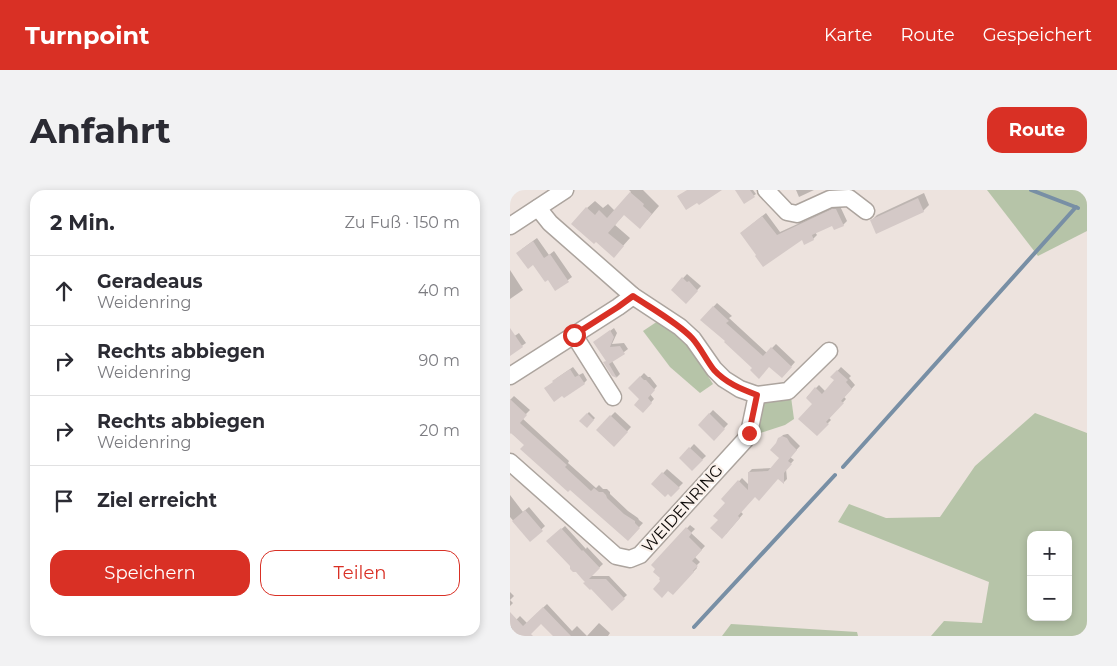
<!DOCTYPE html>
<html lang="de">
<meta charset="utf-8">
<style>
body{margin:0;font-family:Montserrat,sans-serif;background:#f2f2f3;color:#2b2b33}
.controls{position:absolute;right:15px;bottom:15px;display:grid;overflow:hidden;border-radius:10px;box-shadow:0 2px 8px #0003}
.controls button{width:45px;height:45px;display:grid;place-items:center;padding:0;border:0;border-bottom:1px solid #e1e1e2;background:#fff;color:#2b2b33;font:25px sans-serif}
.stop{position:absolute;width:15px;height:15px;margin:-11px;border:4px solid #d93025;border-radius:50%;background:#fff}
.stop.end{background:#d93025;border-color:#fff;box-shadow:0 1px 5px #0008}
.list{margin:0;padding:0;list-style:none}
h2{display:flex;justify-content:space-between;align-items:center;height:65px;margin:0;padding:0 20px;font-size:21px}
h2 small{font-size:16px;font-weight:400;color:#7c7c81}
.list li{display:grid;grid-template-columns:32px 1fr auto;gap:15px;align-items:center;box-sizing:border-box;height:70px;padding:0 20px;border-top:1px solid #e1e1e2}
.list b{display:block;font-size:19px;white-space:nowrap}
.list p{margin:0;font-size:16px;white-space:nowrap;color:#7c7c81}
.list em{font-size:16px;font-style:normal;color:#7c7c81}
.actions{display:flex;gap:10px;padding:15px 20px}
.actions a{flex:1;padding:11px 0;border:1px solid #d93025;border-radius:15px;text-align:center;font-size:18px;color:#d93025}
.actions .main{background:#d93025;color:#fff}
.icon{flex:none;width:28px;height:28px;fill:none;stroke:currentColor;stroke-width:2;stroke-linecap:round;stroke-linejoin:round}
.map{position:relative;flex:none;width:577px;height:446px;overflow:hidden;border-radius:15px}
header{display:flex;align-items:center;gap:30px;box-sizing:border-box;height:70px;padding:0 25px;background:#d93025;color:#fff}
header strong{font-size:24px}
nav{display:flex;gap:28px;margin-inline-start:auto;font-size:18px}
.intro{display:flex;align-items:center;justify-content:space-between;box-sizing:border-box;height:120px;padding:0 30px}
h1{margin:0;font-size:35px}
.button{padding:12px 22px;border-radius:15px;background:#d93025;color:#fff;font-size:18px;font-weight:700}
main{display:flex;gap:30px;padding:0 30px}
aside{flex:1;background:#fff;border-radius:15px;box-shadow:0 2px 8px #0003}
.map>svg:first-child{display:block}
</style>
<header>
<strong>Turnpoint</strong>
<nav><a>Karte</a><a>Route</a><a>Gespeichert</a></nav>
</header>
<div class="intro"><h1>Anfahrt</h1><a class="button">Route</a></div>
<main>
<aside>
<h2>2 Min.<small>Zu Fuß · 150 m</small></h2>
<ul class="list">
<li><svg class="icon" aria-label="ahead" viewBox="0 0 24 24"><path d="M12 20V5M6 11l6-6 6 6"/></svg><div><b>Geradeaus</b><p>Weidenring</p></div><em>40 m</em></li>
<li><svg class="icon" aria-label="right" viewBox="0 0 24 24"><path d="M7 20v-9h11M14 6l5 5-5 5"/></svg><div><b>Rechts abbiegen</b><p>Weidenring</p></div><em>90 m</em></li>
<li><svg class="icon" aria-label="right" viewBox="0 0 24 24"><path d="M7 20v-9h11M14 6l5 5-5 5"/></svg><div><b>Rechts abbiegen</b><p>Weidenring</p></div><em>20 m</em></li>
<li><svg class="icon" aria-label="arrive" viewBox="0 0 24 24"><path d="M6 21V4h12l-3 4 3 4H6"/></svg><div><b>Ziel erreicht</b></div></li>
</ul>
<div class="actions"><a class="main">Speichern</a><a>Teilen</a></div>
</aside>
<div class="map">
<svg width="577" height="446" viewBox="0 0 577 446">
<rect width="100%" height="100%" fill="#ede3de"/>
<!-- green -->
<g fill="#b6c4a8" fill-rule="evenodd">
<path d="M477,0H577V41L528,66Z"/>
<path d="M148,131L178,155L203,194L190,203L160,177L133,141Z"/>
<path d="M281,207L284,229L275,235L244,245L253,212Z"/>
<path d="M525,223L577,243V446H421L434,431L472,433L479,392L328,332L339,314L376,328L430,327L465,276ZM521,345H558V427H521Z"/>
<path d="M221,434L347,442L348,446H212Z"/>
</g>
<!-- shadow -->
<g fill="#0003">
<path d="M0,0H8L0,5Z"/>
<path d="M119,0H133L149,16L137,30L114,24L105,35L120,48L104,66L77,18L85,11L93,18L98,14L105,21L121,2Z"/>
<path d="M236,0H243L246,4L235,12Z"/>
<path d="M286,0H304L289,7Z"/>
<path d="M414,3L419,15L413,21L361,31L367,25Z"/>
<path d="M327,16H330L337,31L333,35L323,34L305,42L307,45L303,49L293,48L254,75L235,40L256,23L270,42Z"/>
<path d="M27,48L39,65L44,61L62,87L46,99L38,88L12,59Z"/>
<path d="M0,80L13,100L0,109Z"/>
<path d="M177,84L191,96L176,112L162,100Z"/>
<path d="M207,113L222,126L219,128L257,163L266,154L285,172L272,187L260,176L243,178L216,151L192,129Z"/>
<path d="M104,138L107,143L102,154L114,153L118,159L102,171L110,184L107,187L102,185L97,170L85,152Z"/>
<path d="M9,143L16,153L0,164V149Z"/>
<path d="M63,177L69,185L73,183L77,190L74,193L44,191L47,188Z"/>
<path d="M331,177L341,186L339,188L345,195L334,207L336,209L319,228L321,230L307,244L304,213L297,207L309,195L316,202L325,190L322,187Z"/>
<path d="M134,183L138,187H140L147,196L140,204L144,209L133,221L131,208L120,198Z"/>
<path d="M4,206L20,220L12,228L59,271L58,273L86,298L89,295L93,299H97L100,302V304L118,321L128,328L129,330L133,333L118,349L16,255L0,242V210Z"/>
<path d="M203,220L218,234L204,249L189,235Z"/>
<path d="M79,222L85,228L77,236L71,231Z"/>
<path d="M105,222L121,237L104,256L87,240Z"/>
<path d="M277,244H278L290,256L280,267L284,270L276,279L277,289L274,292L268,287L245,305L230,321L233,324L216,344L210,330L217,313L213,309L232,288L239,295V282L242,279L263,278L271,268L269,249L273,245Z"/>
<path d="M184,254L196,266L182,279L171,268Z"/>
<path d="M157,279L173,293L161,305L143,294Z"/>
<path d="M0,305L13,322L19,317L35,336L20,350L0,327Z"/>
<path d="M180,335L185,339L181,343L195,356L185,367L190,372L186,376L187,378L163,403L152,391L147,379L143,375Z"/>
<path d="M55,336L76,359L77,357L93,374L80,386H99L117,405L102,419L38,351Z"/>
<path d="M0,402L4,406L0,410L3,413L0,416Z"/>
<path d="M37,414L62,441L67,436L77,446L89,433L100,443L98,446H45L31,432L0,441V436L10,426L17,433Z"/>
</g>
<g fill="none" stroke-linecap="round" stroke-linejoin="round">
<!-- stream -->
<g stroke="#788fa5" stroke-width="4">
<path d="M521,0L568,18"/>
<path d="M333,277L566,17"/>
<path d="M184,437L325,285"/>
</g>
</g>
<!-- building -->
<g fill="#d4c9c7">
<path d="M177,0H212L189,15L187,13L176,20L167,6Z"/>
<path d="M225,0H240L245,7L234,14Z"/>
<path d="M120,2L134,14L133,16L142,24L130,39L114,25L98,43L114,56L104,68L86,52L84,54L61,34L76,17L85,25L89,20L97,28Z"/>
<path d="M408,8L414,22L366,44L360,30Z"/>
<path d="M322,19H326L334,36L324,40L322,36L311,41L302,45L304,50L294,55L292,50L253,77L245,66L246,65L230,43L252,26L267,45Z"/>
<path d="M23,51L34,68L40,64L59,92L45,101L38,90L35,92L23,75L18,79L6,63Z"/>
<path d="M172,87L177,92L179,91L188,101L176,114L161,100Z"/>
<path d="M203,116L219,131L216,133L253,166L261,157L282,177L272,188L259,177L249,189L240,180L242,178L214,152L215,151L190,130Z"/>
<path d="M0,138L13,157L0,166Z"/>
<path d="M100,140L104,147L100,157L110,156L115,164L99,174L107,188L102,186L93,172L96,171L83,152Z"/>
<path d="M60,179L65,187L69,185L75,194L54,208L52,206L44,212L34,198L43,192L42,191Z"/>
<path d="M327,180L338,190L336,192L342,199L331,211L334,213L316,232L319,234L307,246L288,229L302,214L296,208L305,197L312,204L324,190L320,187Z"/>
<path d="M130,186L134,190H136L145,200L138,208L142,213L133,223L124,215L129,209L118,198Z"/>
<path d="M0,209L17,225L10,233L57,275L55,277L81,301L84,298L89,302H93L96,305L97,308L114,324L125,331V333L130,338L118,351L60,300L58,302L10,259L14,255L1,243L0,244Z"/>
<path d="M77,223L84,230L77,238L69,231Z"/>
<path d="M199,223L215,239L204,251L188,235Z"/>
<path d="M100,225L118,242L104,257L86,240Z"/>
<path d="M272,246L277,248L280,253L287,260L278,271L282,274L274,283V294L268,289L249,311L245,307L228,326L230,328L212,349L200,338L208,330L203,326L215,313L211,309L228,290L238,300V282L258,281L269,268L260,260L266,253L268,248Z"/>
<path d="M179,257L193,270L182,281L169,268Z"/>
<path d="M152,282L170,298L161,307L158,304L155,307L141,294Z"/>
<path d="M15,320L33,341L20,352L2,331Z"/>
<path d="M176,337L182,343L179,347L192,360L182,371L188,376L183,381L184,382L163,405L158,401L152,408L143,399L150,391L149,389L150,388L143,382L145,379L141,375Z"/>
<path d="M51,338L72,361L73,360L90,378L79,389H96L115,409L102,421L81,399L80,400L73,393L75,392L72,389L66,382H63L60,379V376L36,351Z"/>
<path d="M33,417L61,446H43L31,434L21,444L23,446H2L0,443V422L13,436Z"/>
</g>
<g fill="none" stroke-linecap="round" stroke-linejoin="round">
<!-- minor casing -->
<g stroke="#aca49e" stroke-width="19">
<g id="minor">
<path d="M256,0L277,22L287,24L320,9L339,8L356,21"/>
<path d="M28,18L40,33L123,106L170,137L183,149L204,179L214,189L230,199L247,205L278,201L319,161"/>
<path d="M0,36L55,0"/>
<path d="M64,145L103,207"/>
<path d="M0,186L108,117L123,106"/>
<path d="M0,272L106,366L120,369L130,365L235,250L239,243L247,205"/>
</g>
</g>
<!-- minor -->
<use href="#minor" stroke="#fff" stroke-width="16"/>
</g>
<g fill="none" stroke-linecap="round" stroke-linejoin="round">
<!-- route -->
<path stroke="#d93025" stroke-width="6" d="M64,145L108,117L123,106C141,118 168,133 182,148C191,158 196,170 204,180C216,193 231,199 247,205L239,243"/>
</g>
<g text-anchor="middle" stroke-width="4.5" stroke-linejoin="round" paint-order="stroke">
<!-- street labels -->
<g font-size="16" fill="#100d0b" stroke="#faf1eb">
<text transform="translate(172 318) rotate(-48)" y="6">WEIDENRING</text>
</g>
</g>
</svg>
<div class="controls">
<button>+</button>
<button>−</button>
</div>
<div class="stop" style="left:64px;top:145px"></div>
<div class="stop end" style="left:239px;top:243px"></div>
</div>
</main>
